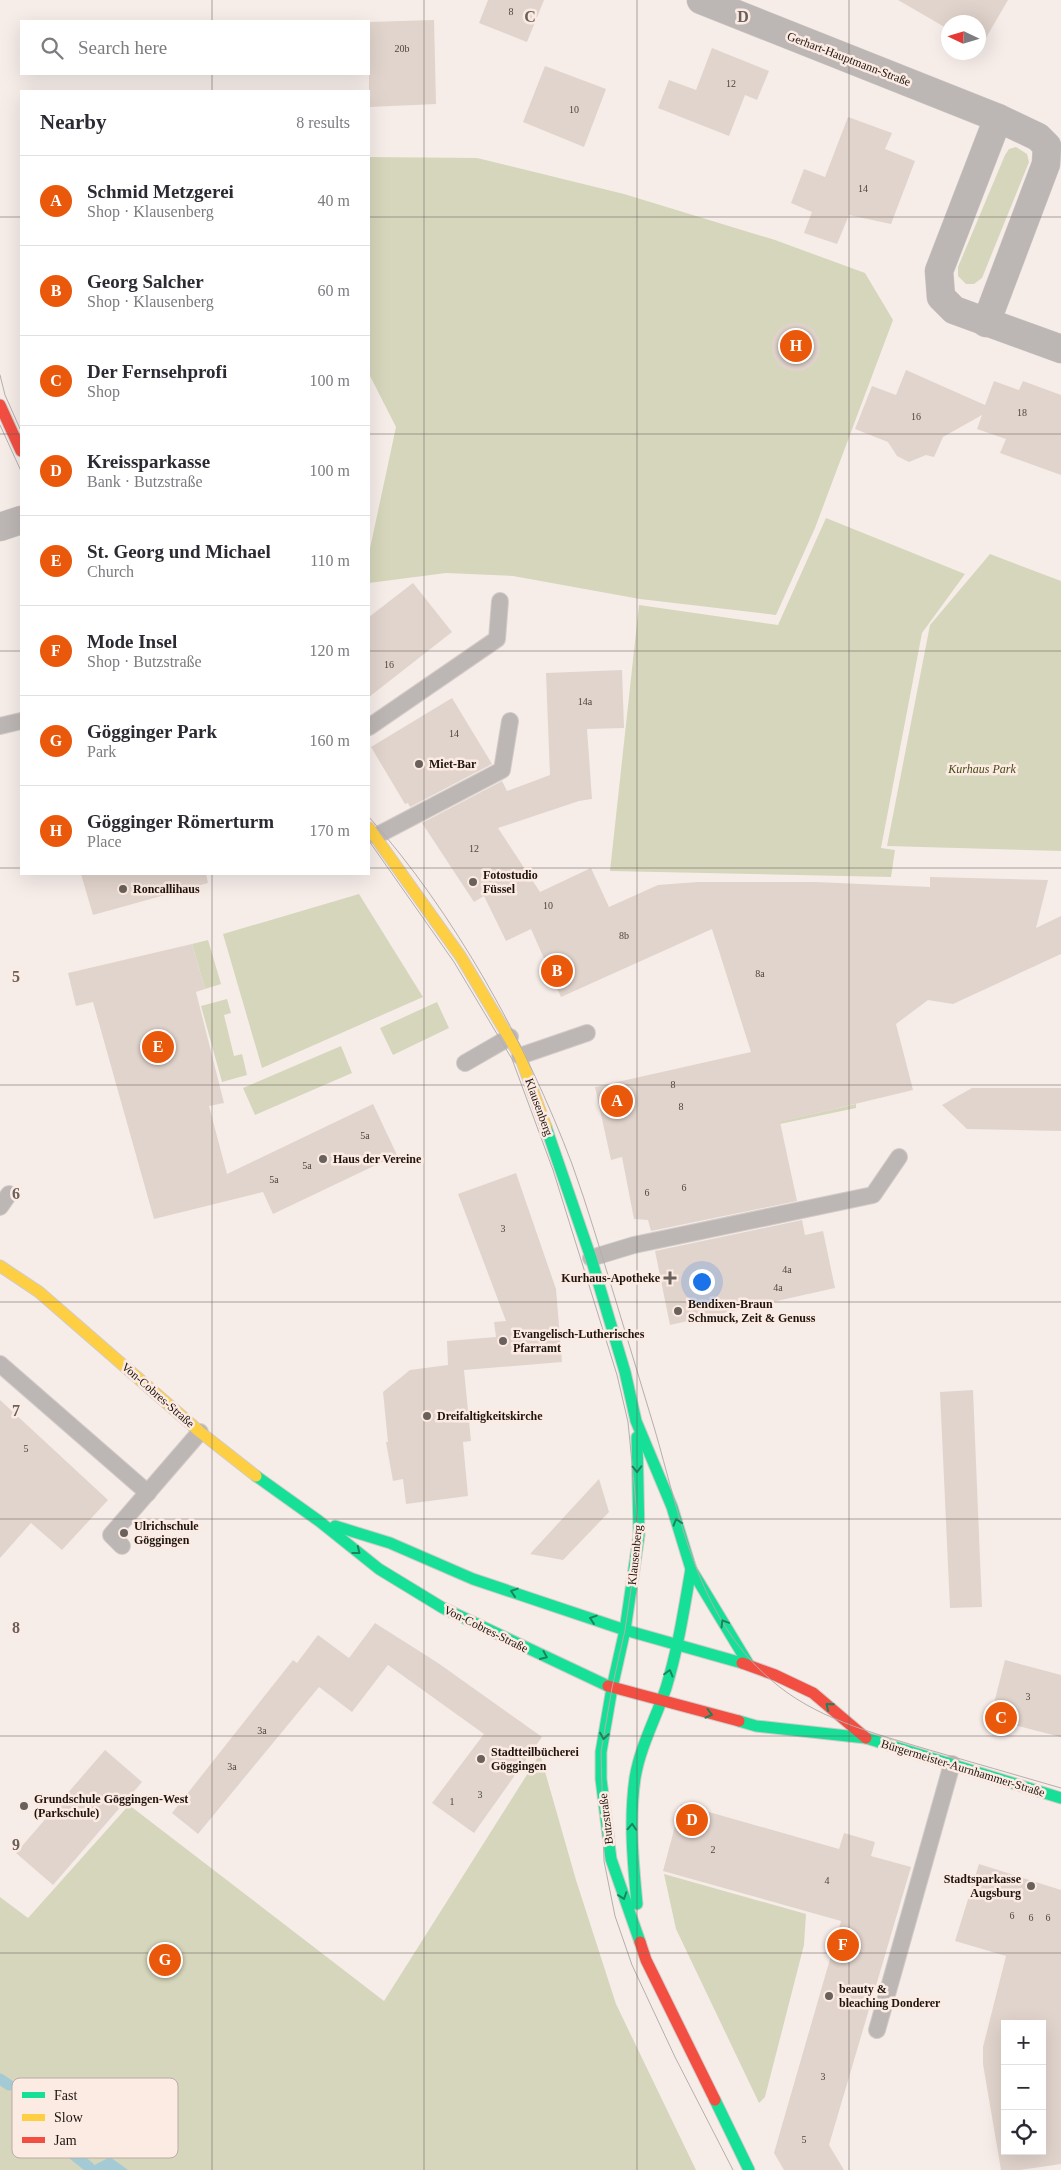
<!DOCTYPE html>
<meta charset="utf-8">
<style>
body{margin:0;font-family:"Times New Roman",serif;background:#f7f7f7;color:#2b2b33}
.controls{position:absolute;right:15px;bottom:15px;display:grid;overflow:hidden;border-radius:0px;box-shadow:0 5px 20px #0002}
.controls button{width:45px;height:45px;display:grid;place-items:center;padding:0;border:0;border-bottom:1px solid #e1e1e2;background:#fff;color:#2b2b33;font:25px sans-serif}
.compass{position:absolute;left:941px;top:15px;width:45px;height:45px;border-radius:50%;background:#fff;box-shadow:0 5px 20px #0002;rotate:274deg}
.you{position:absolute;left:701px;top:1281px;width:18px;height:18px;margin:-12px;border:4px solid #fff;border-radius:50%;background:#1a73e8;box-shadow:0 0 0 8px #1a73e833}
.badge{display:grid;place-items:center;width:32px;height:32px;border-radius:50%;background:#ea580c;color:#fff;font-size:16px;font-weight:700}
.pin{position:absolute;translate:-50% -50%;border:2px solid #fff;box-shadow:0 1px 5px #0006}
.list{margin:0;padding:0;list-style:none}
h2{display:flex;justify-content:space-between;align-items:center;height:65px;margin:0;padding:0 20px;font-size:21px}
h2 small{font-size:16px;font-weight:400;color:#7c7c81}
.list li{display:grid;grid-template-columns:32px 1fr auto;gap:15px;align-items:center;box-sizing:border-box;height:90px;padding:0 20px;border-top:1px solid #e1e1e2}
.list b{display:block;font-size:19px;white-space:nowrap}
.list p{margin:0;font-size:16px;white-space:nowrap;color:#7c7c81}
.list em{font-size:16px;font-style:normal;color:#7c7c81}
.icon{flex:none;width:28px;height:28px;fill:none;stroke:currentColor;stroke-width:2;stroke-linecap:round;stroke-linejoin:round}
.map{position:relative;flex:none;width:1061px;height:2170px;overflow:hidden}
.search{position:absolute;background:#fff;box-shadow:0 5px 20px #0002;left:20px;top:20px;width:350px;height:55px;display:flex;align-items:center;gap:12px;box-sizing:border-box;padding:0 18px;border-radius:0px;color:#7c7c81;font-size:19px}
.panel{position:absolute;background:#fff;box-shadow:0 5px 20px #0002;left:20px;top:90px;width:350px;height:785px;border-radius:0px}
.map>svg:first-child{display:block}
</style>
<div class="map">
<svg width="1061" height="2170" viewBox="0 0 1061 2170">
<rect width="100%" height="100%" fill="#f6ede9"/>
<!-- green -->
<g fill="#d6d6bc">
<path d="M1016,147L1027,154L1029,162L982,278L974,284H966L958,276V267L1005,155L1009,149Z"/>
<path d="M369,157L477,158L624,194L775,240L865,273L893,320L815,528L776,615L640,599L513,576L446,573L369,583V553L396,427L369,374Z"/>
<path d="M826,518L965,574L922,633L881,848L895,850L891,877L610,871L639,605L778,625Z"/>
<path d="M990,554L1061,581V851L887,846L930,625Z"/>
<path d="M359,894L423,997L262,1068L223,934Z"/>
<path d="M208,940L221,984L205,989L192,944Z"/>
<path d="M227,999L231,1013L224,1015L234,1056L242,1054L247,1075L222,1082L201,1006Z"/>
<path d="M437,1002L449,1028L393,1055L380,1028Z"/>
<path d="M341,1046L352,1073L255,1115L243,1088Z"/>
<path d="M856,1104V1108L657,1150Z"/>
<path d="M540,1754L576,1880L616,2004L696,2170H0V1897L28,1918L129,1805L384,2001Z"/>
<path d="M664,1874L806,1914L804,1945L765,2097L759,2103L676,1929Z"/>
</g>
<!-- water -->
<path fill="#a3cad5" d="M110,2157L128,2170H85Z"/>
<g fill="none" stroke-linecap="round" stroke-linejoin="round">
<!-- stream -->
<g stroke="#a3cad5" stroke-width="11">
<path d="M0,2079L9,2085"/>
<path d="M49,2135L89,2167"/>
</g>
</g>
<!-- building -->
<g fill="#e1d4cd" fill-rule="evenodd">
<path d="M488,0H544L527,42L479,23Z"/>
<path d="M898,0H1008L980,48L978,22H948V29Z"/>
<path d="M434,20L436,104L369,107V22Z"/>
<path d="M712,48L769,71L757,100L745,95L729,136L658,108L669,80L696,90Z"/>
<path d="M545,66L606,89L584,147L523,122Z"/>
<path d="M848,117L892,133L885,149L915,161L891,224L849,215L837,244L804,233L812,212L791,203L804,169L825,177Z"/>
<circle cx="796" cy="347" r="24"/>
<path d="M906,370L985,405L994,381L1019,390L1023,381L1061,395V475L1000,453L1006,439L977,429L982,415L943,437L934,457L926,455L909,462L897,456L888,442L855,429L872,386L896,395Z"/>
<path d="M413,583L452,632L369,697V617Z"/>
<path d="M622,670L624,728L587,729L592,799L579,801L498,828L540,892L591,868L609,907L658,885L698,882H815L930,887V877L1048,880L1036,928L1061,916V954L953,1004L928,1000L896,1024L913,1090L780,1122L797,1201L651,1231L648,1220L634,1219L622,1157L611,1160L595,1087L751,1052L712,929L561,997L531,929L506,941L484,896L474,902L422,823L502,781L507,791L550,775L546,673Z"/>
<path d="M452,698L492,764L410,807L408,803L405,804L371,747Z"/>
<path d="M81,874H206L208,883L93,915Z"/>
<path d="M192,944L205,989L196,992L224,1103L209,1106L227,1174L373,1104L397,1155L273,1214L263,1192L154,1219L93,1002L76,1006L68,973Z"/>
<path d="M972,1088H1061V1131L967,1129L942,1105Z"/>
<path d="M516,1173L556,1289L562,1362L464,1370L471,1441L463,1442L468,1496L406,1504L403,1479L393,1481L386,1442H388L383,1392L410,1370L448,1365L447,1341L496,1337L494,1322L506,1321L458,1194Z"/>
<path d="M802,1220L805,1235L823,1231L835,1288L670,1325L655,1251Z"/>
<path d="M973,1390L982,1607L950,1608L940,1392Z"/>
<path d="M0,1400L108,1500L62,1550L31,1523L0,1558Z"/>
<path d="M599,1479L609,1512L563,1560L530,1554Z"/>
<path d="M375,1623L438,1663L542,1737L474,1833L432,1803L484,1734L388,1665L352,1712L319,1687L198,1834L172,1813L293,1660L297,1663L318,1635L349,1658Z"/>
<path d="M1005,1660L1061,1675V1737L990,1719Z"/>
<path d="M105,1750L142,1782L53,1885L16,1853Z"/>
<path d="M681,1804L839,1849L844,1833L875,1842L871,1856L911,1867L829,2145L844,2170H784L774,2153L841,1921L663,1871Z"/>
<path d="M979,1864L1061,1890V2164L1020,2170H1001L983,2064V2047L1006,1956L955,1941ZM1005,2024H1042V2151H1005Z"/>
</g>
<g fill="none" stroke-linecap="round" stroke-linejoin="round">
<!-- lane casing -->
<g stroke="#d3cbc7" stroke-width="18">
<g id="lane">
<path d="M0,726L21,721"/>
<path d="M369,727L497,639L500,601"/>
<path d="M376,836L502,770L510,721"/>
<path d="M520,1056L587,1033"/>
<path d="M465,1063L510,1037"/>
<path d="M0,1207L9,1194"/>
<path d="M591,1258L634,1245L873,1195L899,1157"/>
<path d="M0,1364L148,1493"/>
<path d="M122,1546L111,1535L200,1432"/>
<path d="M877,2030L952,1764"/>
</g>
</g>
<!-- street casing -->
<g stroke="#d3cbc7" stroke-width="29">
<g id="street">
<path d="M701,0L998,118L1038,137L1047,146L1046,164L986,323"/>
<path d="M998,118L939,271L941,297L954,310L1061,349"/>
<path d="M0,527L21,520"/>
</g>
</g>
<!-- fast casing -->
<g stroke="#d3cbc7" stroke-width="13">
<g id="fast">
<path d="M546,1127L591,1258L625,1372L636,1421L672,1507L691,1569L749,1665"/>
<path d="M637,1437L639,1535L625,1630L612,1688L601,1752V1779L611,1859L640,1942"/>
<path d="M256,1476L319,1521L379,1569L443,1608L608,1686"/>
<path d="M335,1526L390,1543L473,1579L625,1630L742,1663"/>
<path d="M739,1721L756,1726L866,1738L1061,1798"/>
<path d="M637,1904C633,1862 629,1820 635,1778C640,1747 656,1718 666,1688C678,1649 684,1609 691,1569"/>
<path d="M715,2100L749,2170"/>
</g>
</g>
<!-- slow casing -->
<g stroke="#d3cbc7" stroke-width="13">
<g id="slow">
<path d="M369,828L461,957L520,1056L546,1127"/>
<path d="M0,1266L39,1292L200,1432L256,1476"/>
</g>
</g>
<!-- jam casing -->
<g stroke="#d3cbc7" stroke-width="13">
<g id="jam">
<path d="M0,405L21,451"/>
<path d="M742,1663L775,1675L813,1693L866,1738"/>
<path d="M608,1686L739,1721"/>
<path d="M640,1942L646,1960L715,2100"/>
</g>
</g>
<!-- lane -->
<use href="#lane" stroke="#bcb7b5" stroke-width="16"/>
<!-- street -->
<use href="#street" stroke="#bcb7b5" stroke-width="28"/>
<!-- fast -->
<use href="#fast" stroke="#16e098" stroke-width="11"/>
<!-- slow -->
<use href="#slow" stroke="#ffcf43" stroke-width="11"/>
<!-- jam -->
<use href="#jam" stroke="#f24e42" stroke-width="11"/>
<!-- tram -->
<g stroke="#b5aeac" stroke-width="1">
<path d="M0,375L5,395L21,431"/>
<path d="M0,425L21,471"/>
<path d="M369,817C454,912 527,1044 572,1164C588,1208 601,1253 615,1298C628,1341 641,1384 654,1427C680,1515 696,1615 770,1679C814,1718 870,1732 926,1749C971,1762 1016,1775 1061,1788"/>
<path d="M369,841L454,962L512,1059L553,1170L617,1375L628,1422L639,1535L625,1630L612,1688L601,1752L604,1861L615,1916L632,1965L675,2057L733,2170"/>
</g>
</g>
<!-- one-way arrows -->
<defs><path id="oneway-chevron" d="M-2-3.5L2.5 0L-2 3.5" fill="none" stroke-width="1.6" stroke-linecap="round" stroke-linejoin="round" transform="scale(1.25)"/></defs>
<g stroke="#1a855b">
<use href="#oneway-chevron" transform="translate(637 1469) rotate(89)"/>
<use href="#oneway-chevron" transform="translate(677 1522) rotate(-107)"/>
<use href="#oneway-chevron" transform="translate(357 1551) rotate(38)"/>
<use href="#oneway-chevron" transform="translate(514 1592) rotate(-162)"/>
<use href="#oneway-chevron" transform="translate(593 1619) rotate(-161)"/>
<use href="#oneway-chevron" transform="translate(724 1623) rotate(-121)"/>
<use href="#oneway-chevron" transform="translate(544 1656) rotate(24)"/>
<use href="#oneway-chevron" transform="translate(669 1673) rotate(-75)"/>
<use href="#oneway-chevron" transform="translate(829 1706) rotate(-140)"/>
<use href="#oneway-chevron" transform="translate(709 1714) rotate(14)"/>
<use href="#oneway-chevron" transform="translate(604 1736) rotate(99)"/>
<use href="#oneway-chevron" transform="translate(632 1827) rotate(-87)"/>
<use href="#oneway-chevron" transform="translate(623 1896) rotate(71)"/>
</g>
<!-- grid -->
<path fill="none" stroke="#6a615c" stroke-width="1" stroke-opacity="0.55" d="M212,0V21M424,0V2170M637,0V2170M849,0V2170M212,74V91M0,217H21M369,217H1061M0,434H21M369,434H1061M0,651H21M369,651H1061M0,868H21M369,868H1061M212,874V2170M0,1085H1061M0,1302H1061M0,1519H1061M0,1736H1061M0,1953H1061"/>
<!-- markers -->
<g fill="#6a615c" stroke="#fcebe3" stroke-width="2">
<circle cx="419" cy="764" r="5"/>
<circle cx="473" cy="882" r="5"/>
<circle cx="123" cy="889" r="5"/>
<circle cx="323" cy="1159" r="5"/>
<path d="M667.5 1270.5h5v5h5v5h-5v5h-5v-5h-5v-5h5z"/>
<circle cx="678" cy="1311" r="5"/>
<circle cx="503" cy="1341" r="5"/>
<circle cx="427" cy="1416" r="5"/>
<circle cx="124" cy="1533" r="5"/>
<circle cx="481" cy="1759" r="5"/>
<circle cx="24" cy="1806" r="5"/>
<circle cx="1031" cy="1886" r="5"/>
<circle cx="829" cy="1996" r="5"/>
</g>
<g text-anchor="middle" stroke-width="5" stroke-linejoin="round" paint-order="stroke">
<!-- number labels -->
<g font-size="10" fill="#50453f">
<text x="511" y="15">8</text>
<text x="402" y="52">20b</text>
<text x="731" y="87">12</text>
<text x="574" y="113">10</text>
<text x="863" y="192">14</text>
<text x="1022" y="416">18</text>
<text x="916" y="420">16</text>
<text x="389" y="668">16</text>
<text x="585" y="705">14a</text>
<text x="454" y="737">14</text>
<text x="474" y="852">12</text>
<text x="548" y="909">10</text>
<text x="624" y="939">8b</text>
<text x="760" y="977">8a</text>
<text x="673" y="1088">8</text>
<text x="681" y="1110">8</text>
<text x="365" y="1139">5a</text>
<text x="307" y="1169">5a</text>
<text x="274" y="1183">5a</text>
<text x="684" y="1191">6</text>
<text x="647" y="1196">6</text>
<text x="503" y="1232">3</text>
<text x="787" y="1273">4a</text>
<text x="778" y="1291">4a</text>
<text x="26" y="1452">5</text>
<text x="1028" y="1700">3</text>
<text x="262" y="1734">3a</text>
<text x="232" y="1770">3a</text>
<text x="480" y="1798">3</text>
<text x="452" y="1805">1</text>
<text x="713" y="1853">2</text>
<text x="827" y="1884">4</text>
<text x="1012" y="1919">6</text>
<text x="1031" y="1921">6</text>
<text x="1048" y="1921">6</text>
<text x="823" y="2080">3</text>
<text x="804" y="2143">5</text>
</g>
<!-- street labels -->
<g font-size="12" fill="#1f1510" stroke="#fcebe3">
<text transform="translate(849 59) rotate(21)" y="4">Gerhart-Hauptmann-Straße</text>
<text transform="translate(539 1107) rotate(70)" y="4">Klausenberg</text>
<text transform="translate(158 1395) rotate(41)" y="4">Von-Cobres-Straße</text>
<text transform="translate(635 1555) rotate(-84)" y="4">Klausenberg</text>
<text transform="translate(486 1629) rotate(26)" y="4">Von-Cobres-Straße</text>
<text transform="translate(963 1768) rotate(17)" y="4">Bürgermeister-Aurnhammer-Straße</text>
<text transform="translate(606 1819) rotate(-97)" y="4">Butzstraße</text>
</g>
<!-- poi labels -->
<g font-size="12" font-weight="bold" fill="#1f1510" stroke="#fcebe3" text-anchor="start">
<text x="429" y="768">Miet-Bar</text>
<text x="483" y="879">Fotostudio<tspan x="483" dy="14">Füssel</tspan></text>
<text x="133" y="893">Roncallihaus</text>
<text x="333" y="1163">Haus der Vereine</text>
<text x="660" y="1282" text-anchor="end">Kurhaus-Apotheke</text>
<text x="688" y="1308">Bendixen-Braun<tspan x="688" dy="14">Schmuck, Zeit &amp; Genuss</tspan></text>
<text x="513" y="1338">Evangelisch-Lutherisches<tspan x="513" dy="14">Pfarramt</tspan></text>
<text x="437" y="1420">Dreifaltigkeitskirche</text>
<text x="134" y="1530">Ulrichschule<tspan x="134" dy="14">Göggingen</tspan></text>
<text x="491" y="1756">Stadtteilbücherei<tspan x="491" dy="14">Göggingen</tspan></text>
<text x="34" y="1803">Grundschule Göggingen-West<tspan x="34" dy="14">(Parkschule)</tspan></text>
<text x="1021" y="1883" text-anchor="end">Stadtsparkasse<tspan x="1021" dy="14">Augsburg</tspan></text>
<text x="839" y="1993">beauty &amp;<tspan x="839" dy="14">bleaching Donderer</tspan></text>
</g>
<!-- park labels -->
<g font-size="12" font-style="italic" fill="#454b13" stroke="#fcebe3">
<text x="982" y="773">Kurhaus Park</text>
</g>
</g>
<!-- legend -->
<rect x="12" y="2078" width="166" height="80" rx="8" fill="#fcebe3" stroke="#baaba4" stroke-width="1"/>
<rect x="22" y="2092" width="23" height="6" fill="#16e098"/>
<rect x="22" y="2114" width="23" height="7" fill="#ffcf43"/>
<rect x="22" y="2137" width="23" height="6" fill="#f24e42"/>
<g font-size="14" fill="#1f1510">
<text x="54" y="2100">Fast</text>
<text x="54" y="2122">Slow</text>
<text x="54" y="2145">Jam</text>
</g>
<g font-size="16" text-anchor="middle" font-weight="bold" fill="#6a615c" stroke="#fcebe3" stroke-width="5" stroke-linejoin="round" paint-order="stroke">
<text x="530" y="22">C</text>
<text x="743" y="22">D</text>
<text x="16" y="982">5</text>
<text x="16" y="1199">6</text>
<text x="16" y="1416">7</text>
<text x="16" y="1633">8</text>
<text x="16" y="1850">9</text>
</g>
</svg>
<div class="controls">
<button>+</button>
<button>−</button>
<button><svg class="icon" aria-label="locate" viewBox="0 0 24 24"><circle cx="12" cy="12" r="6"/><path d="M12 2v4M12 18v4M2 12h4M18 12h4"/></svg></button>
</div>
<svg class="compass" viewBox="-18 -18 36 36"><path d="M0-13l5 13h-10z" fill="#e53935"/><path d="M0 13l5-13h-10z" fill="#7c7c81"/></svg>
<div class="you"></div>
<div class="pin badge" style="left:617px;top:1101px">A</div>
<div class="pin badge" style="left:557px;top:971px">B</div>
<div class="pin badge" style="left:1001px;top:1718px">C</div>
<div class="pin badge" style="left:692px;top:1820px">D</div>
<div class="pin badge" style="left:158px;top:1047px">E</div>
<div class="pin badge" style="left:843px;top:1945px">F</div>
<div class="pin badge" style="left:165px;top:1960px">G</div>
<div class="pin badge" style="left:796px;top:346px">H</div>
<div class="search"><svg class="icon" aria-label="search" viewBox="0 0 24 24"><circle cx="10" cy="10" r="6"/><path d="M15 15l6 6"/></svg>Search here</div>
<section class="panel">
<h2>Nearby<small>8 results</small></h2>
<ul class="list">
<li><span class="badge">A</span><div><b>Schmid Metzgerei</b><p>Shop · Klausenberg</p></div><em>40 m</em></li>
<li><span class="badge">B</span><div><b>Georg Salcher</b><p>Shop · Klausenberg</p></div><em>60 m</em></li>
<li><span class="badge">C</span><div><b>Der Fernsehprofi</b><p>Shop</p></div><em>100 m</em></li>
<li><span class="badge">D</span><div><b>Kreissparkasse</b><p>Bank · Butzstraße</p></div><em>100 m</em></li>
<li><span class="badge">E</span><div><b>St. Georg und Michael</b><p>Church</p></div><em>110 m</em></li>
<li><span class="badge">F</span><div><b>Mode Insel</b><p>Shop · Butzstraße</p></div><em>120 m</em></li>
<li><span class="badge">G</span><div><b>Gögginger Park</b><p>Park</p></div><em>160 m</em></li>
<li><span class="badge">H</span><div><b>Gögginger Römerturm</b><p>Place</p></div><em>170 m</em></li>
</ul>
</section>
</div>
